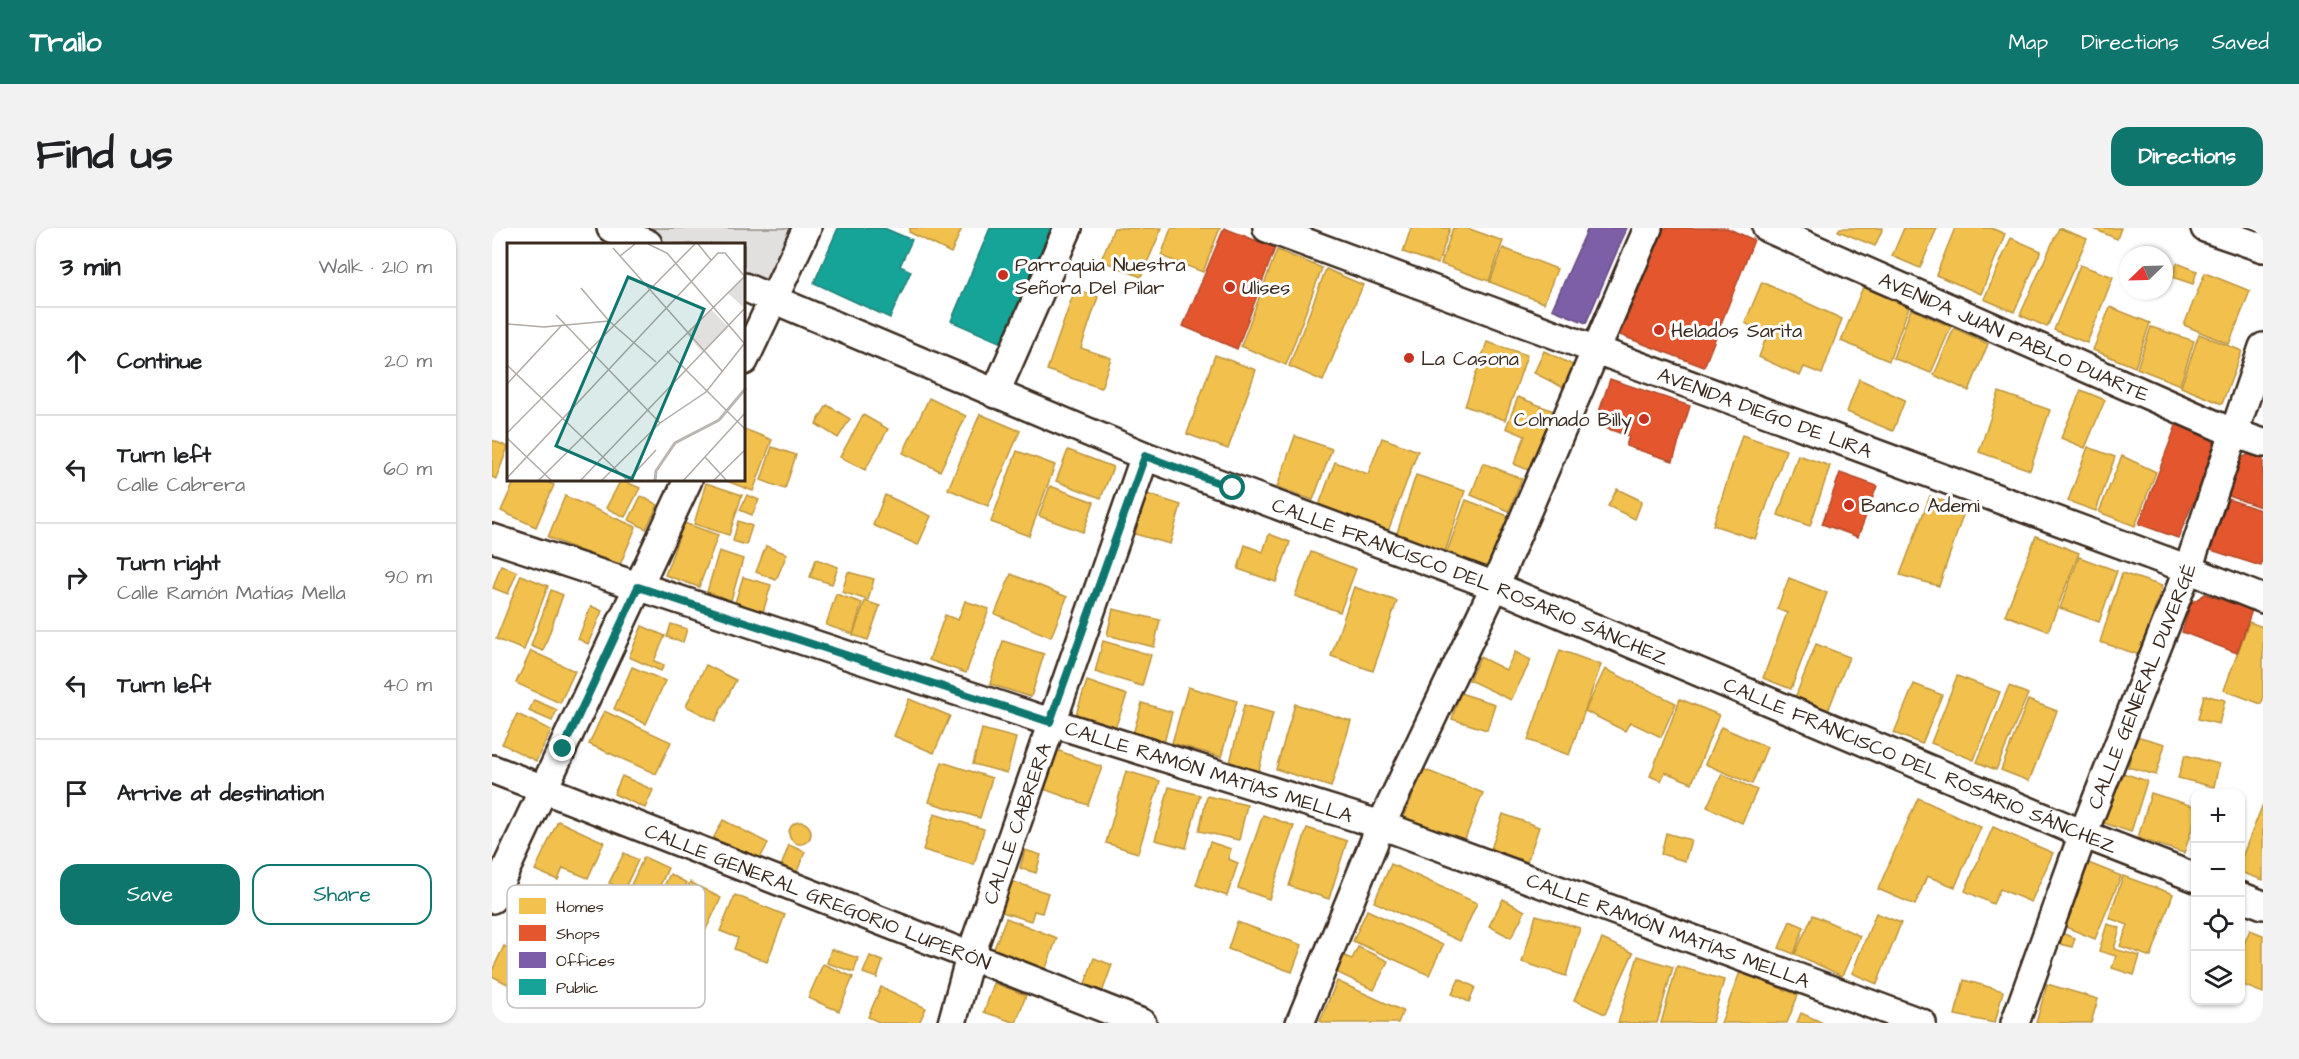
<!DOCTYPE html>
<meta charset="utf-8">
<style>
body{margin:0;font-family:"Architects Daughter",sans-serif;background:#f2f2f2;color:#202124}
.controls{position:absolute;right:18px;bottom:18px;display:grid;overflow:hidden;border-radius:12px;box-shadow:0 2px 4px #0004}
.controls button{width:54px;height:54px;display:grid;place-items:center;padding:0;border:0;border-bottom:2px solid #e0e0e0;background:#fff;color:#202124;font:30px sans-serif}
.compass{position:absolute;left:1627px;top:18px;width:54px;height:54px;border-radius:50%;background:#fff;box-shadow:0 2px 4px #0004;rotate:247deg}
.stop{position:absolute;width:18px;height:18px;margin:-14px;border:4px solid #0f766e;border-radius:50%;background:#fff}
.stop.end{background:#0f766e;border-color:#fff;box-shadow:0 2px 6px #0008}
.list{margin:0;padding:0;list-style:none}
h2{display:flex;justify-content:space-between;align-items:center;height:78px;margin:0;padding:0 24px;font-size:26px}
h2 small{font-size:20px;font-weight:400;color:#757577}
.list li{display:grid;grid-template-columns:39px 1fr auto;gap:18px;align-items:center;box-sizing:border-box;height:108px;padding:0 24px;border-top:2px solid #e0e0e0}
.list b{display:block;font-size:22px;white-space:nowrap}
.list p{margin:0;font-size:20px;white-space:nowrap;color:#757577}
.list em{font-size:20px;font-style:normal;color:#757577}
.actions{display:flex;gap:12px;padding:18px 24px}
.actions a{flex:1;padding:14px 0;border:2px solid #0f766e;border-radius:18px;text-align:center;font-size:21px;color:#0f766e}
.actions .main{background:#0f766e;color:#fff}
.icon{flex:none;width:33px;height:33px;fill:none;stroke:currentColor;stroke-width:2;stroke-linecap:round;stroke-linejoin:round}
.map{position:relative;flex:none;width:1771px;height:795px;overflow:hidden;border-radius:18px}
header{display:flex;align-items:center;gap:36px;box-sizing:border-box;height:84px;padding:0 30px;background:#0f766e;color:#fff}
header strong{font-size:28px}
nav{display:flex;gap:33px;margin-inline-start:auto;font-size:21px}
.intro{display:flex;align-items:center;justify-content:space-between;box-sizing:border-box;height:144px;padding:0 36px}
h1{margin:0;font-size:42px}
.button{padding:15px 27px;border-radius:18px;background:#0f766e;color:#fff;font-size:21px;font-weight:700}
main{display:flex;gap:36px;padding:0 36px}
aside{flex:1;background:#fff;border-radius:18px;box-shadow:0 2px 4px #0004}
.map>svg:first-child{display:block}
</style>
<header>
<strong>Trailo</strong>
<nav><a>Map</a><a>Directions</a><a>Saved</a></nav>
</header>
<div class="intro"><h1>Find us</h1><a class="button">Directions</a></div>
<main>
<aside>
<h2>3 min<small>Walk · 210 m</small></h2>
<ul class="list">
<li><svg class="icon" aria-label="ahead" viewBox="0 0 24 24"><path d="M12 20V5M6 11l6-6 6 6"/></svg><div><b>Continue</b></div><em>20 m</em></li>
<li><svg class="icon" aria-label="left" viewBox="0 0 24 24"><path d="M17 20v-9H6M10 6l-5 5 5 5"/></svg><div><b>Turn left</b><p>Calle Cabrera</p></div><em>60 m</em></li>
<li><svg class="icon" aria-label="right" viewBox="0 0 24 24"><path d="M7 20v-9h11M14 6l5 5-5 5"/></svg><div><b>Turn right</b><p>Calle Ramón Matías Mella</p></div><em>90 m</em></li>
<li><svg class="icon" aria-label="left" viewBox="0 0 24 24"><path d="M17 20v-9H6M10 6l-5 5 5 5"/></svg><div><b>Turn left</b></div><em>40 m</em></li>
<li><svg class="icon" aria-label="arrive" viewBox="0 0 24 24"><path d="M6 21V4h12l-3 4 3 4H6"/></svg><div><b>Arrive at destination</b></div></li>
</ul>
<div class="actions"><a class="main">Save</a><a>Share</a></div>
</aside>
<div class="map">
<svg width="1771" height="795" viewBox="0 0 1771 795">
<rect width="100%" height="100%" fill="#fff"/>
<filter id="ink" filterUnits="userSpaceOnUse"><feTurbulence type="fractalNoise" baseFrequency=".0167" numOctaves="2"/><feDisplacementMap in="SourceGraphic" scale="12" xChannelSelector="R" yChannelSelector="G"/><feConvolveMatrix kernelMatrix="1 2 1 2 8 2 1 2 1" color-interpolation-filters="sRGB"/></filter>
<g filter="url(#ink)">
<!-- green -->
<path fill="#e2e0de" stroke="#8e857e" stroke-width="1.5" d="M119,0H315L281,72L252,59V16H156Z"/>
<!-- homes -->
<g fill="#f2c14e" stroke="#bb9440" stroke-width="1.5">
<path d="M418,0H470L459,25L417,4Z"/>
<path d="M622,0H670L649,49L609,32Z"/>
<path d="M679,0H728L711,44L669,28Z"/>
<path d="M919,0H958L946,36L911,24Z"/>
<path d="M961,0H975L1011,13L997,53L949,36Z"/>
<path d="M1348,0H1391L1383,18L1346,3Z"/>
<path d="M1412,0H1445L1428,40L1400,28Z"/>
<path d="M1463,0H1499L1513,6L1489,66L1444,47Z"/>
<path d="M1567,0L1595,11L1555,99L1528,87Z"/>
<path d="M1600,0H1629L1625,11Z"/>
<path d="M1519,10L1549,23L1522,84L1492,71Z"/>
<path d="M1011,20L1065,41L1052,75L998,54Z"/>
<path d="M785,22L830,40L794,137L749,118Z"/>
<path d="M1685,35L1705,43L1701,56L1680,49Z"/>
<path d="M1588,37L1621,49L1595,115L1562,102Z"/>
<path d="M834,41L871,57L831,153L797,138Z"/>
<path d="M1713,45L1758,63L1737,116L1692,97Z"/>
<path d="M1270,54L1350,91L1330,146L1312,139L1308,148L1267,129L1275,107L1253,95Z"/>
<path d="M1371,59L1417,79L1397,133L1349,113Z"/>
<path d="M583,61L606,69L589,120L619,130L609,160L555,142Z"/>
<path d="M1618,79L1658,95L1643,139L1601,122Z"/>
<path d="M1419,81L1459,99L1439,145L1401,130Z"/>
<path d="M1659,99L1702,113L1688,157L1645,140Z"/>
<path d="M1462,100L1496,116L1477,163L1442,147Z"/>
<path d="M1707,106L1750,123L1730,176L1689,159Z"/>
<path d="M995,114L1035,127L1013,192L973,178Z"/>
<path d="M1052,123L1085,139L1074,161L1042,145Z"/>
<path d="M723,127L764,142L736,221L695,206Z"/>
<path d="M1367,151L1413,172L1401,203L1355,184Z"/>
<path d="M1589,162L1613,172L1593,220L1569,210Z"/>
<path d="M1507,164L1558,182L1538,242L1487,224Z"/>
<path d="M1026,169L1064,184L1041,244L1022,236L1033,208L1014,200Z"/>
<path d="M437,170L474,188L448,243L411,225Z"/>
<path d="M335,177L358,191L346,210L324,196Z"/>
<path d="M488,186L528,203L496,278L456,261Z"/>
<path d="M371,187L396,201L373,242L348,229Z"/>
<path d="M252,201L280,212L261,263L232,252H252Z"/>
<path d="M1250,207L1294,222L1263,311L1221,297Z"/>
<path d="M803,208L840,221L821,272L785,259Z"/>
<path d="M890,210L926,223L895,306L826,280L843,234L876,246Z"/>
<path d="M0,212L16,219L4,251L0,249Z"/>
<path d="M280,219L304,227L293,261L269,252Z"/>
<path d="M1596,219L1623,229L1604,283L1576,273Z"/>
<path d="M576,222L621,239L609,270L564,253Z"/>
<path d="M525,223L563,237L537,308L499,294Z"/>
<path d="M1306,227L1338,238L1318,298L1286,287Z"/>
<path d="M1630,228L1664,244L1643,298L1607,284Z"/>
<path d="M991,235L1030,251L1017,283L979,267Z"/>
<path d="M924,247L973,263L952,327L903,311Z"/>
<path d="M23,252H51L62,257L44,299L9,283Z"/>
<path d="M129,252L148,260L133,289L114,280Z"/>
<path d="M214,255L250,267L237,307L202,296Z"/>
<path d="M558,258L602,274L591,304L547,288Z"/>
<path d="M1125,261L1150,273L1143,291L1116,278Z"/>
<path d="M655,266L689,277L678,316L643,306Z"/>
<path d="M255,267L267,272L260,287L248,282Z"/>
<path d="M393,267L439,288L426,317L381,297Z"/>
<path d="M73,268L144,299L127,339L56,309Z"/>
<path d="M149,268L166,277L154,301L137,292Z"/>
<path d="M1438,268L1473,281L1447,358L1408,347Z"/>
<path d="M974,272L1019,289L998,346L953,329Z"/>
<path d="M246,293L260,298L254,317L241,313Z"/>
<path d="M192,295L226,307L207,359L173,347Z"/>
<path d="M777,306L798,314L784,354L746,341L753,317L771,324Z"/>
<path d="M1544,308L1587,325L1556,403L1513,387Z"/>
<path d="M274,318L295,326L284,352L264,344Z"/>
<path d="M227,323L251,331L239,372L215,364Z"/>
<path d="M819,324L864,341L848,384L803,368Z"/>
<path d="M1587,329L1625,343L1607,394L1568,380Z"/>
<path d="M324,331L346,339L340,356L318,349Z"/>
<path d="M9,337L25,344L16,366L1,360Z"/>
<path d="M356,344L382,351L376,372L350,364Z"/>
<path d="M1630,345L1670,358L1648,427L1608,414Z"/>
<path d="M519,346L575,369L559,409L503,386Z"/>
<path d="M29,347L56,358L32,422L4,411Z"/>
<path d="M251,349L279,357L271,384L243,375Z"/>
<path d="M1297,350L1335,365L1299,461L1271,450L1295,385L1285,381Z"/>
<path d="M862,359L905,373L881,443L839,428Z"/>
<path d="M59,362L71,367L51,423L39,418Z"/>
<path d="M344,366L370,375L361,406L334,397Z"/>
<path d="M373,373L388,378L376,412L361,407Z"/>
<path d="M473,373L497,381L474,445L437,432L453,387L466,392Z"/>
<path d="M99,378L110,383L96,416L86,411Z"/>
<path d="M621,381L668,392L662,419L615,407Z"/>
<path d="M1757,394L1771,399V471L1769,476L1732,462Z"/>
<path d="M179,396L195,401L191,414L175,409Z"/>
<path d="M150,398L173,408L162,433L172,437L169,443L137,429Z"/>
<path d="M511,413L552,426L539,469L498,456Z"/>
<path d="M611,413L659,427L650,458L603,444Z"/>
<path d="M1324,416L1357,429L1336,483L1303,470Z"/>
<path d="M1068,422L1109,437L1077,527L1036,512Z"/>
<path d="M39,423L83,443L68,475L24,455Z"/>
<path d="M1023,424L1039,432L1019,472L977,452L988,429L1014,442Z"/>
<path d="M214,437L244,452L223,493L194,478Z"/>
<path d="M140,439L173,453L154,496L122,481Z"/>
<path d="M1113,441L1184,475L1169,509L1138,494L1133,503L1093,483Z"/>
<path d="M1465,448L1508,464L1482,532L1439,515Z"/>
<path d="M595,453L635,467L622,503L583,489Z"/>
<path d="M1422,456L1450,467L1430,516L1402,505Z"/>
<path d="M1517,458L1536,466L1504,542L1485,534Z"/>
<path d="M696,459L745,473L729,529L680,515Z"/>
<path d="M968,465L1003,476L995,502L960,491Z"/>
<path d="M1712,467L1733,472L1727,496L1706,491Z"/>
<path d="M417,471L458,488L442,525L402,508Z"/>
<path d="M1188,471L1227,487L1200,555L1173,544L1169,553L1158,548Z"/>
<path d="M42,472L65,482L60,493L37,483Z"/>
<path d="M1536,472L1565,483L1537,553L1509,542Z"/>
<path d="M650,475L680,484L672,515L641,506Z"/>
<path d="M803,476L859,493L839,559L784,541Z"/>
<path d="M752,477L781,485L766,546L737,539Z"/>
<path d="M112,483L179,514L164,546L97,516Z"/>
<path d="M25,486L59,502L44,533L10,516Z"/>
<path d="M1229,499L1275,519L1260,556L1213,536Z"/>
<path d="M490,501L524,510L515,545L481,536Z"/>
<path d="M1644,508L1673,516L1664,547L1636,539Z"/>
<path d="M562,521L610,539L596,577L549,560Z"/>
<path d="M1693,527L1727,536L1722,559L1686,550Z"/>
<path d="M450,534L500,550L488,590L437,574Z"/>
<path d="M931,541L991,565L969,621L909,597Z"/>
<path d="M634,543L668,553L646,625L614,615Z"/>
<path d="M1628,544L1655,553L1639,604L1612,595Z"/>
<path d="M1230,546L1265,562L1250,595L1215,579Z"/>
<path d="M130,548L161,562L153,580L122,566Z"/>
<path d="M677,559L708,567L694,620L663,612Z"/>
<path d="M1659,565L1704,579V588L1692,625L1646,610Z"/>
<path d="M715,568L755,577L747,612L707,603Z"/>
<path d="M1426,570L1489,599L1463,659L1435,648L1423,677L1386,661Z"/>
<path d="M1771,576V652L1748,644V634Z"/>
<path d="M442,586L492,601L482,637L431,622Z"/>
<path d="M1011,586L1047,599L1035,634L999,621Z"/>
<path d="M771,587L802,598L777,671L746,660Z"/>
<path d="M231,592L276,615L264,638L219,615Z"/>
<path d="M66,593L112,614L96,650L71,640L66,652L43,642Z"/>
<circle cx="308" cy="605" r="11"/>
<path d="M1501,599L1561,625L1539,674L1508,661L1501,676L1473,663Z"/>
<path d="M815,600L855,613L837,671L797,658Z"/>
<path d="M1174,605L1199,612L1193,633L1169,626Z"/>
<path d="M718,614L739,621L736,631L746,635L735,668L704,657Z"/>
<path d="M297,617L313,624L300,656L285,649Z"/>
<path d="M533,622L549,627L544,645L528,640Z"/>
<path d="M132,625L146,632L132,662L117,655Z"/>
<path d="M152,629L176,640L149,699L125,687Z"/>
<path d="M1594,634L1629,648L1603,711L1569,697Z"/>
<path d="M899,636L985,675L968,713L882,674Z"/>
<path d="M178,646L195,655L181,681L165,672Z"/>
<path d="M1631,648L1681,666L1659,729L1628,718L1636,697L1617,690Z"/>
<path d="M519,653L556,665L550,685L542,683L539,693L510,684Z"/>
<path d="M198,654L229,670L206,718L175,702Z"/>
<path d="M243,667L293,687L275,734L242,721L246,710L228,703Z"/>
<path d="M1011,671L1033,683L1019,710L997,698Z"/>
<path d="M875,682L951,717L937,747L861,713Z"/>
<path d="M1384,685L1409,695L1385,756L1360,745Z"/>
<path d="M1044,687L1088,700L1074,748L1030,734Z"/>
<path d="M1321,687L1368,708L1350,748L1303,726Z"/>
<path d="M514,690L565,710L551,748L499,728Z"/>
<path d="M1298,693L1312,699L1302,726L1287,720Z"/>
<path d="M745,694L810,717L800,744L736,721Z"/>
<path d="M1615,696L1628,700L1622,721L1648,728L1642,747L1620,740L1624,728L1607,723Z"/>
<path d="M1758,702L1771,707V765L1748,756V725Z"/>
<path d="M1569,705L1583,710L1580,719L1565,715Z"/>
<path d="M27,710L63,728L43,770L0,748V743L12,718L21,722Z"/>
<path d="M1110,711L1141,725L1113,786L1082,772Z"/>
<path d="M866,719L896,733L882,762L844,744L852,728L860,731Z"/>
<path d="M339,721L366,730L362,744L335,735Z"/>
<path d="M378,728L391,733L385,750L371,745Z"/>
<path d="M1146,728L1181,739L1165,795H1126Z"/>
<path d="M602,730L620,737L608,770L590,764Z"/>
<path d="M331,736L361,749L347,783L316,770Z"/>
<path d="M1185,738L1232,752L1220,795H1169Z"/>
<path d="M1248,744L1306,767L1295,795H1229Z"/>
<path d="M967,751L983,759L977,774L960,766Z"/>
<path d="M1472,752L1511,763L1503,795L1463,787Z"/>
<path d="M845,753L911,783L906,795H833L828,793Z"/>
<path d="M502,755L534,767L524,795L492,784Z"/>
<path d="M1555,756L1606,771L1599,795H1544Z"/>
<path d="M389,759L434,780L427,795H389L376,789Z"/>
<path d="M1309,785L1331,795H1305Z"/>
</g>
<!-- shops -->
<g fill="#e4572e" stroke="#b14a29" stroke-width="1.5">
<path d="M732,0L783,20L745,121L691,98Z"/>
<path d="M1172,0H1235L1262,12L1212,139L1128,107Z"/>
<path d="M1118,151L1198,178L1181,233L1134,218L1137,208L1113,200L1116,193L1105,190Z"/>
<path d="M1685,195L1727,213L1686,310L1647,296Z"/>
<path d="M1763,224L1771,227V280L1734,267L1746,231Z"/>
<path d="M1348,245L1385,258L1366,309L1330,296Z"/>
<path d="M1736,271L1771,283V332L1769,338L1719,322Z"/>
<path d="M1713,366L1760,382L1745,425L1690,404L1699,375Z"/>
</g>
<!-- offices -->
<path fill="#7b5ea7" stroke="#684e7e" stroke-width="1.5" d="M1096,0H1135L1094,95L1060,81Z"/>
<!-- public -->
<g fill="#17a398" stroke="#227f73" stroke-width="1.5">
<path d="M346,0H392L420,12L408,38L419,43L398,90L322,55Z"/>
<path d="M498,0H565L512,116L459,93Z"/>
</g>
<g fill="none" stroke-linecap="round" stroke-linejoin="round">
<!-- minor casing -->
<g stroke="#3b2a1e" stroke-width="32">
<g id="minor">
<path d="M119,0L156,16"/>
<path id="s1" d="M775,0L1696,341L1771,371"/>
<path id="s2" d="M1275,0L1742,205L1771,215"/>
<path d="M1713,0L1771,20"/>
<path id="s3" d="M252,59L653,228L1003,358L1591,606L1704,650"/>
<path d="M252,133L315,0"/>
<path d="M503,166L576,0"/>
<path id="s4" d="M0,310L558,494L889,597L1430,795"/>
<path id="s5" d="M0,541L650,795"/>
<path d="M1748,668L1771,677"/>
<path d="M0,671L196,252"/>
<path id="s6" d="M460,795L478,729L653,228"/>
<path d="M808,795L889,597L1003,358L1156,0"/>
<path id="s7" d="M1523,795L1591,606L1696,341L1771,119"/>
</g>
</g>
<!-- minor -->
<use href="#minor" stroke="#fff" stroke-width="27"/>
</g>
</g>
<g fill="none" stroke-linecap="round" stroke-linejoin="round" filter="url(#ink)">
<!-- route -->
<path stroke="#0f766e" stroke-width="8" d="M71,521L146,359L558,494L653,228L741,260"/>
</g>
<!-- markers -->
<g fill="#c8321e" stroke="#fff" stroke-width="2">
<circle cx="511" cy="47" r="6"/>
<circle cx="738" cy="59" r="6"/>
<circle cx="1167" cy="102" r="6"/>
<circle cx="917" cy="130" r="6"/>
<circle cx="1152" cy="191" r="6"/>
<circle cx="1357" cy="277" r="6"/>
</g>
<g text-anchor="middle" stroke-width="6" stroke-linejoin="round" paint-order="stroke">
<!-- poi labels -->
<g font-size="20" fill="#3b2a1e" stroke="#fff" text-anchor="start">
<text x="523" y="43">Parroquia Nuestra<tspan x="523" dy="23">Señora Del Pilar</tspan></text>
<text x="750" y="66">Ulises</text>
<text x="1179" y="109">Helados Sarita</text>
<text x="929" y="137">La Casona</text>
<text x="1140" y="198" text-anchor="end">Colmado Billy</text>
<text x="1369" y="284">Banco Ademi</text>
</g>
<!-- street labels -->
<g font-size="20" fill="#3b2a1e" stroke="#fff">
<text dy="7" stroke="none"><textPath href="#s2" startOffset="270">AVENIDA JUAN PABLO DUARTE</textPath></text>
<text dy="7" stroke="none"><textPath href="#s1" startOffset="531">AVENIDA DIEGO DE LIRA</textPath></text>
<text dy="7" stroke="none"><textPath href="#s3" startOffset="784">CALLE FRANCISCO DEL ROSARIO SÁNCHEZ</textPath></text>
<text dy="7" stroke="none"><textPath href="#s7" startOffset="360">CALLE GENERAL DUVERGÉ</textPath></text>
<text dy="7" stroke="none"><textPath href="#s3" startOffset="1270">CALLE FRANCISCO DEL ROSARIO SÁNCHEZ</textPath></text>
<text dy="7" stroke="none"><textPath href="#s4" startOffset="754">CALLE RAMÓN MATÍAS MELLA</textPath></text>
<text dy="7" stroke="none"><textPath href="#s6" startOffset="210">CALLE CABRERA</textPath></text>
<text dy="7" stroke="none"><textPath href="#s5" startOffset="350">CALLE GENERAL GREGORIO LUPERÓN</textPath></text>
<text dy="7" stroke="none"><textPath href="#s4" startOffset="1240">CALLE RAMÓN MATÍAS MELLA</textPath></text>
</g>
</g>
<!-- overview -->
<g transform="translate(15 15)">
<rect width="238" height="238" fill="#fff"/>
<path d="M237,34L239,35L237,65L221,50ZM204,66L221,84L196,110L179,90Z" fill="#e2e0de"/>
<path fill="none" stroke="#bcb6b3" stroke-width="3" d="M148,238L149,228L168,200L212,177L239,145"/>
<path fill="none" stroke="#b1aaa5" stroke-width="1.5" d="M141,1L160,10L237,100M191,1L204,17M106,5L216,129M113,13L128,1M74,45L102,78L149,119M49,72L153,180M0,81L37,84L102,78M160,108L239,187M0,122L121,238M0,141L55,82M0,190L188,1M0,195L45,238M198,214L220,238M0,235L211,10H218L239,35M121,237L149,207M31,238L237,34M73,238L239,64M94,238L153,180L199,149L237,101M176,238L239,169M206,238L239,206"/>
<path fill="#0f766e" fill-opacity="0.15" stroke="#0f766e" stroke-width="3" d="M121,34L197,66L125,236L49,203Z"/>
<rect width="238" height="238" fill="none" stroke="#3b2a1e" stroke-width="3"/>
</g>
<!-- legend -->
<rect x="15" y="657" width="198" height="123" rx="9" fill="#fff" stroke="#c4bfbc" stroke-width="1.5"/>
<rect x="27" y="670" width="27" height="16" fill="#f2c14e"/>
<rect x="27" y="697" width="27" height="16" fill="#e4572e"/>
<rect x="27" y="724" width="27" height="16" fill="#7b5ea7"/>
<rect x="27" y="751" width="27" height="16" fill="#17a398"/>
<g font-size="16" fill="#3b2a1e">
<text x="64" y="684">Homes</text>
<text x="64" y="711">Shops</text>
<text x="64" y="738">Offices</text>
<text x="64" y="765">Public</text>
</g>
</svg>
<div class="controls">
<button>+</button>
<button>−</button>
<button><svg class="icon" aria-label="locate" viewBox="0 0 24 24"><circle cx="12" cy="12" r="6"/><path d="M12 2v4M12 18v4M2 12h4M18 12h4"/></svg></button>
<button><svg class="icon" aria-label="layers" viewBox="0 0 24 24"><path d="M12 4l9 5-9 5-9-5zM3 14l9 5 9-5"/></svg></button>
</div>
<svg class="compass" viewBox="-18 -18 36 36"><path d="M0-13l5 13h-10z" fill="#e53935"/><path d="M0 13l5-13h-10z" fill="#757577"/></svg>
<div class="stop" style="left:741px;top:260px"></div>
<div class="stop end" style="left:71px;top:521px"></div>
</div>
</main>
